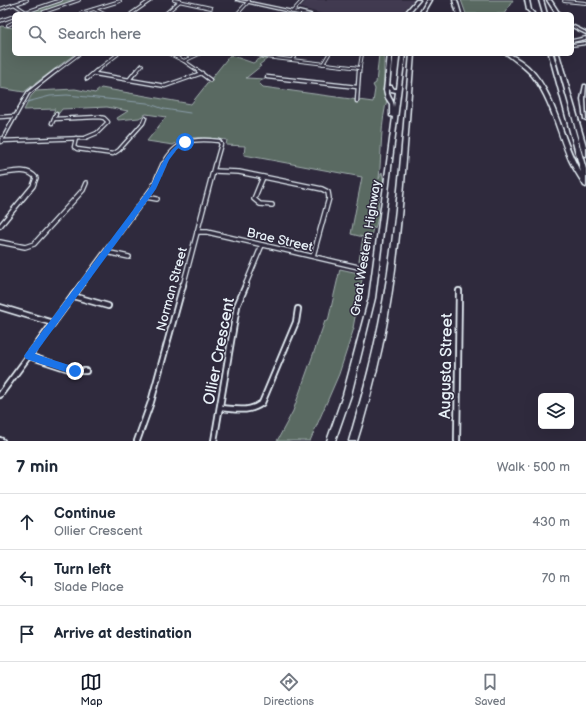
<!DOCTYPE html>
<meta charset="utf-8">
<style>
body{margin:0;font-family:"Balsamiq Sans",sans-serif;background:#f2f2f3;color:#1f2937}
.controls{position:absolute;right:12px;bottom:12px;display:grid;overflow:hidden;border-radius:6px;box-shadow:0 4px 16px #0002}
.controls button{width:36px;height:36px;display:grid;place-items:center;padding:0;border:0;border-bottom:1px solid #e0e1e3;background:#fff;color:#1f2937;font:20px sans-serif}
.stop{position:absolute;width:12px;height:12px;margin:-9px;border:3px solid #1a73e8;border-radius:50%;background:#fff}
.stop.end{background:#1a73e8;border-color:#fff;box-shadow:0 1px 4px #0008}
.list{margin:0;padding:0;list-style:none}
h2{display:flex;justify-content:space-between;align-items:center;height:52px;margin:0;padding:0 16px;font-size:17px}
h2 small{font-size:13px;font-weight:400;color:#747a83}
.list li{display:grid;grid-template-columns:26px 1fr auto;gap:12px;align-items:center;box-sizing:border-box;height:56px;padding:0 16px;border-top:1px solid #e0e1e3}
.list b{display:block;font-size:15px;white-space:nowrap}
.list p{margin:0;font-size:13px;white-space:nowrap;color:#747a83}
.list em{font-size:13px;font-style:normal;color:#747a83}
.icon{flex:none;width:22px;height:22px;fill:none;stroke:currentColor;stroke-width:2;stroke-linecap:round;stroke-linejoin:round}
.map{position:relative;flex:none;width:586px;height:441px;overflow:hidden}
.search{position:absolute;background:#fff;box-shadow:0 4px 16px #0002;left:12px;right:12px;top:12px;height:44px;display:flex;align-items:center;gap:10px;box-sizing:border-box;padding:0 14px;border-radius:6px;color:#747a83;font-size:15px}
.sheet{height:220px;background:#fff}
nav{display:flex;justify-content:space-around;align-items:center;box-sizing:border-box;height:56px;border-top:1px solid #e0e1e3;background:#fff;font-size:11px;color:#747a83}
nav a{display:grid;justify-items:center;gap:2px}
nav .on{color:#111827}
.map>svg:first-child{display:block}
</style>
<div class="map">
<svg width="586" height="441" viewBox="0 0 586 441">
<rect width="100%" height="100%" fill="#2f2a3d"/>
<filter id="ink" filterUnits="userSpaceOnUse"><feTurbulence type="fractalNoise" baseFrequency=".025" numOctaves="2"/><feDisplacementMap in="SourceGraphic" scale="8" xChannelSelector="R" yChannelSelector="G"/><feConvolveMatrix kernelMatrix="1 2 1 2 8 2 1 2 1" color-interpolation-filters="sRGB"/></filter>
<g filter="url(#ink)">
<!-- built -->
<path fill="#423b51" d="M307,0H414L400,14H323L301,8V7Z"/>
<!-- green -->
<g fill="#5a6a62" stroke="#a1aead">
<path d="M63,0H76L36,14H33L31,11Z"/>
<path d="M461,0H513L504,14H466Z"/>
<path d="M1,26L14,28V54H75L24,92L0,88V27Z"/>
<path d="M379,54H384V81L391,84L383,89V91L388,96C380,123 382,151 379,179L382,172L384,183L379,185L378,217L375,229L373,227L366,263L359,261L363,237L351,234L362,177L244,155L245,146L226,145L227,140C208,138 190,134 173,145L147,141L166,117L146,114L139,118L118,120L117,118L128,111L107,107L62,109L59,113H53L55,109L24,110L31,96L36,91L75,89L95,93L101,88L191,104L230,55L253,63L261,58L267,59L259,65L261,66L246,78L265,79L260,81L259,83L263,87L373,102L375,89L373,85L376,83Z"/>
<path d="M340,269L363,274L353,328H354L339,374L310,441H277L293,411L325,321H328Z"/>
</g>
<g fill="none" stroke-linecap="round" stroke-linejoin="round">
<!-- stream -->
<path stroke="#899ca8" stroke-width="1" d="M27,102L50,96L67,95L147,103L164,109L190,113"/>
<!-- street-far3 casing -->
<g stroke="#e8f1f8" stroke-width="4">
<g id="street-far3">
<path d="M174,0L211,8"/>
<path d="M564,1L586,3"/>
<path d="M14,4L29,14"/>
<path d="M0,9L27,0"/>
<path d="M94,9L104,14"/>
<path d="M292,12L303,0"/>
<path d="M81,13L120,1"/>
<path d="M20,14L61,0"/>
<path d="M38,14L79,0"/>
<path d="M131,14L151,0"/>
<path d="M165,14L180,1"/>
<path d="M237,14L249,1"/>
<path d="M0,21L14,16"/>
<path d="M8,25L14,22"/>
<path d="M170,54L184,61L200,72"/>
<path d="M256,54L266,57L360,68"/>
<path d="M292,60L296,54"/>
<path d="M184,61L199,54"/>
<path d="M323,64L329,54"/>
<path d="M55,72L79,54"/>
<path d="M95,72L118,54"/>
<path d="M136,72L142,65"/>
<path d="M359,72L362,54"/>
</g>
</g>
<!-- street-far2 casing -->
<g stroke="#e8f1f8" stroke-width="5">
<g id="street-far2">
<path d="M198,71L210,80"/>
<path d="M95,74L165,86L202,73"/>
<path d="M267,77L357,87"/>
<path d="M87,79L96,71"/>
<path d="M129,80L136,71"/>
<path d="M357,101L359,71"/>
<path d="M0,117L15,116"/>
<path d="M52,123L56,114"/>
<path d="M76,138L74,147L77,149L113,154L119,150L143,123L145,118"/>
<path d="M1,141L85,138L97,133L108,122L104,118L99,117L54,119"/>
<path d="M1,142L28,93L56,71"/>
<path d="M163,165C175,140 193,138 219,141L221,144L215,165"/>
</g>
</g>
<!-- street-far1 casing -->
<g stroke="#e8f1f8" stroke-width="6">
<g id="street-far1">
<path d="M214,171L239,172L322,189L328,192L329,198L313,256"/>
<path d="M0,174C12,172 28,167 36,178L33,186L0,226"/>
<path d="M263,177L254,199L260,204L272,205"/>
<path d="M146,197L157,199"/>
<path d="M197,232H207L358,267"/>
<path d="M0,242L25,247L34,244L83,190L86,183"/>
<path d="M106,252L129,257"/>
<path d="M80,286L153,187L163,164"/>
<path d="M183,286L215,164"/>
<path d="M245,286L262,245"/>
</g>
</g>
<!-- street casing -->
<g stroke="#e8f1f8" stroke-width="8">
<g id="street">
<path d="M73,296L108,306"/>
<path d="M0,307L53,323"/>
<path d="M29,356L75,371H86"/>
<path d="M0,395L81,285"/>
<path d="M220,408C235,409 249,413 262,403L296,322L298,309"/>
<path d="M0,440L2,441"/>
<path d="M137,441L151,402L183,285"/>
<path d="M214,441L237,306L246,285"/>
<path d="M457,441L459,291"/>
</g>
</g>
<!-- primary casing -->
<g stroke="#e8f1f8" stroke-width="2.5">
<g id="primary">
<path d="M236,0H241L298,12L299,11L311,14H298Z"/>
<path d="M586,37V39L572,42V40Z"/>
<path d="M586,42V44L572,46V44Z"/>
</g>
</g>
<!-- highway casing -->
<g stroke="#e8f1f8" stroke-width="3">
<g id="highway">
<path d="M416,0H420L408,14H404Z"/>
<path d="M427,0H431L423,14H419Z"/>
<path d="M453,0H457L461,14H457Z"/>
<path d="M525,0H529L531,10L534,13L533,14H531L527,10Z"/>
<path d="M539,0H543L547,14H543Z"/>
<path d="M547,0H551L560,14H556Z"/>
<path d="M572,25L586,32V34L572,27Z"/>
<path d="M388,54H392L389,86H392L394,89H397L401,54H405L375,298L351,395L335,441H327L343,395L369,298L393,117L390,116V104L386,98L384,90ZM388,88L391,91L396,92L394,107C394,100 388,96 388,88Z"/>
<path d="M410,54H414C406,152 402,251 382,347C375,379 367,410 357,441H349C358,410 367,379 374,347C396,251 401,152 410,54Z"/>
<path d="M506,54C512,54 515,57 520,60C556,84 560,138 581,172L549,54H553L586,169V187L584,186C579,177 573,169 569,160C557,132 551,100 532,76C524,67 515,61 506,54Z"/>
<path d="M555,54H559L586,146V157L583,155Z"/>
<path d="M584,85H586L585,99L586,120L584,119L581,99Z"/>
</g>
</g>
<!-- street-far3 -->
<use href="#street-far3" stroke="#2f2a3d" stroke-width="2"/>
<!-- street-far2 -->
<use href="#street-far2" stroke="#2f2a3d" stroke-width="2.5"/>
<!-- street-far1 -->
<use href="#street-far1" stroke="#2f2a3d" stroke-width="3.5"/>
<!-- street -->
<use href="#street" stroke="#2f2a3d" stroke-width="4.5"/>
<!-- primary -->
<use href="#primary" fill="#2f2a3d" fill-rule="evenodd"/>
<!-- highway -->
<use href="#highway" fill="#2f2a3d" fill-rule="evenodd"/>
</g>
</g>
<!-- route -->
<path fill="#1a73e8" d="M183,140L187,142L177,149L169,160L156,189L35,354L78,368L79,371L78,374L75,375L26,359L24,356L26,353L151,186C159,168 166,152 183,140Z"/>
<g text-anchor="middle" stroke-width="3" stroke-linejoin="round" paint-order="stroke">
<!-- street labels -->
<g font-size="13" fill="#e8f1f8" stroke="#2f2a3d">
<text transform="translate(280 239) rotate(13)" y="5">Brae Street</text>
<text transform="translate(365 248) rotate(-81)" y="5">Great Western Highway</text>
<text transform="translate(171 289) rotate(-75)" y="5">Norman Street</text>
</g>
<!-- near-street labels -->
<g font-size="16" fill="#e8f1f8" stroke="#2f2a3d">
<text transform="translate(218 351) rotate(-79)" y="6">Ollier Crescent</text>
<text transform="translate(445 366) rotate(-89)" y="6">Augusta Street</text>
</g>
</g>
</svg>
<div class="controls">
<button><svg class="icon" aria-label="layers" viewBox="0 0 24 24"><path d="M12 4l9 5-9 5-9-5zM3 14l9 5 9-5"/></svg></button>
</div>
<div class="stop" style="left:185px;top:142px"></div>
<div class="stop end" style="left:75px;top:371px"></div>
<div class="search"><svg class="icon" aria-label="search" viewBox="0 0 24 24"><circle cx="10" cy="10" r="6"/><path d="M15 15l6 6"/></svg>Search here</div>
</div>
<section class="sheet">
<h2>7 min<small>Walk · 500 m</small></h2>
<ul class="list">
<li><svg class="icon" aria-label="ahead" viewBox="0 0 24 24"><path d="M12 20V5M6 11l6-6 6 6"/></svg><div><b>Continue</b><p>Ollier Crescent</p></div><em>430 m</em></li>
<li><svg class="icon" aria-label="left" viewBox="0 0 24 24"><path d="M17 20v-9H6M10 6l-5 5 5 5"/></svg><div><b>Turn left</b><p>Slade Place</p></div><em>70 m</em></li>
<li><svg class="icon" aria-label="arrive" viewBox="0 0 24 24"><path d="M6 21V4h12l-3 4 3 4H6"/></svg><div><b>Arrive at destination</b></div></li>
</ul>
</section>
<nav>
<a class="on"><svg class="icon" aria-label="map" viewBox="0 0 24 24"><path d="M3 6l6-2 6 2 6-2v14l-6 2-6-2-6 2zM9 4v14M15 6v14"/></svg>Map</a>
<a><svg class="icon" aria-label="directions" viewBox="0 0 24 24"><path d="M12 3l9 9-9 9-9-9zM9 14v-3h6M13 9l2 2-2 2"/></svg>Directions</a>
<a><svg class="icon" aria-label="saved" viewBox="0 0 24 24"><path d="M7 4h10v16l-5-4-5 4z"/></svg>Saved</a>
</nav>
